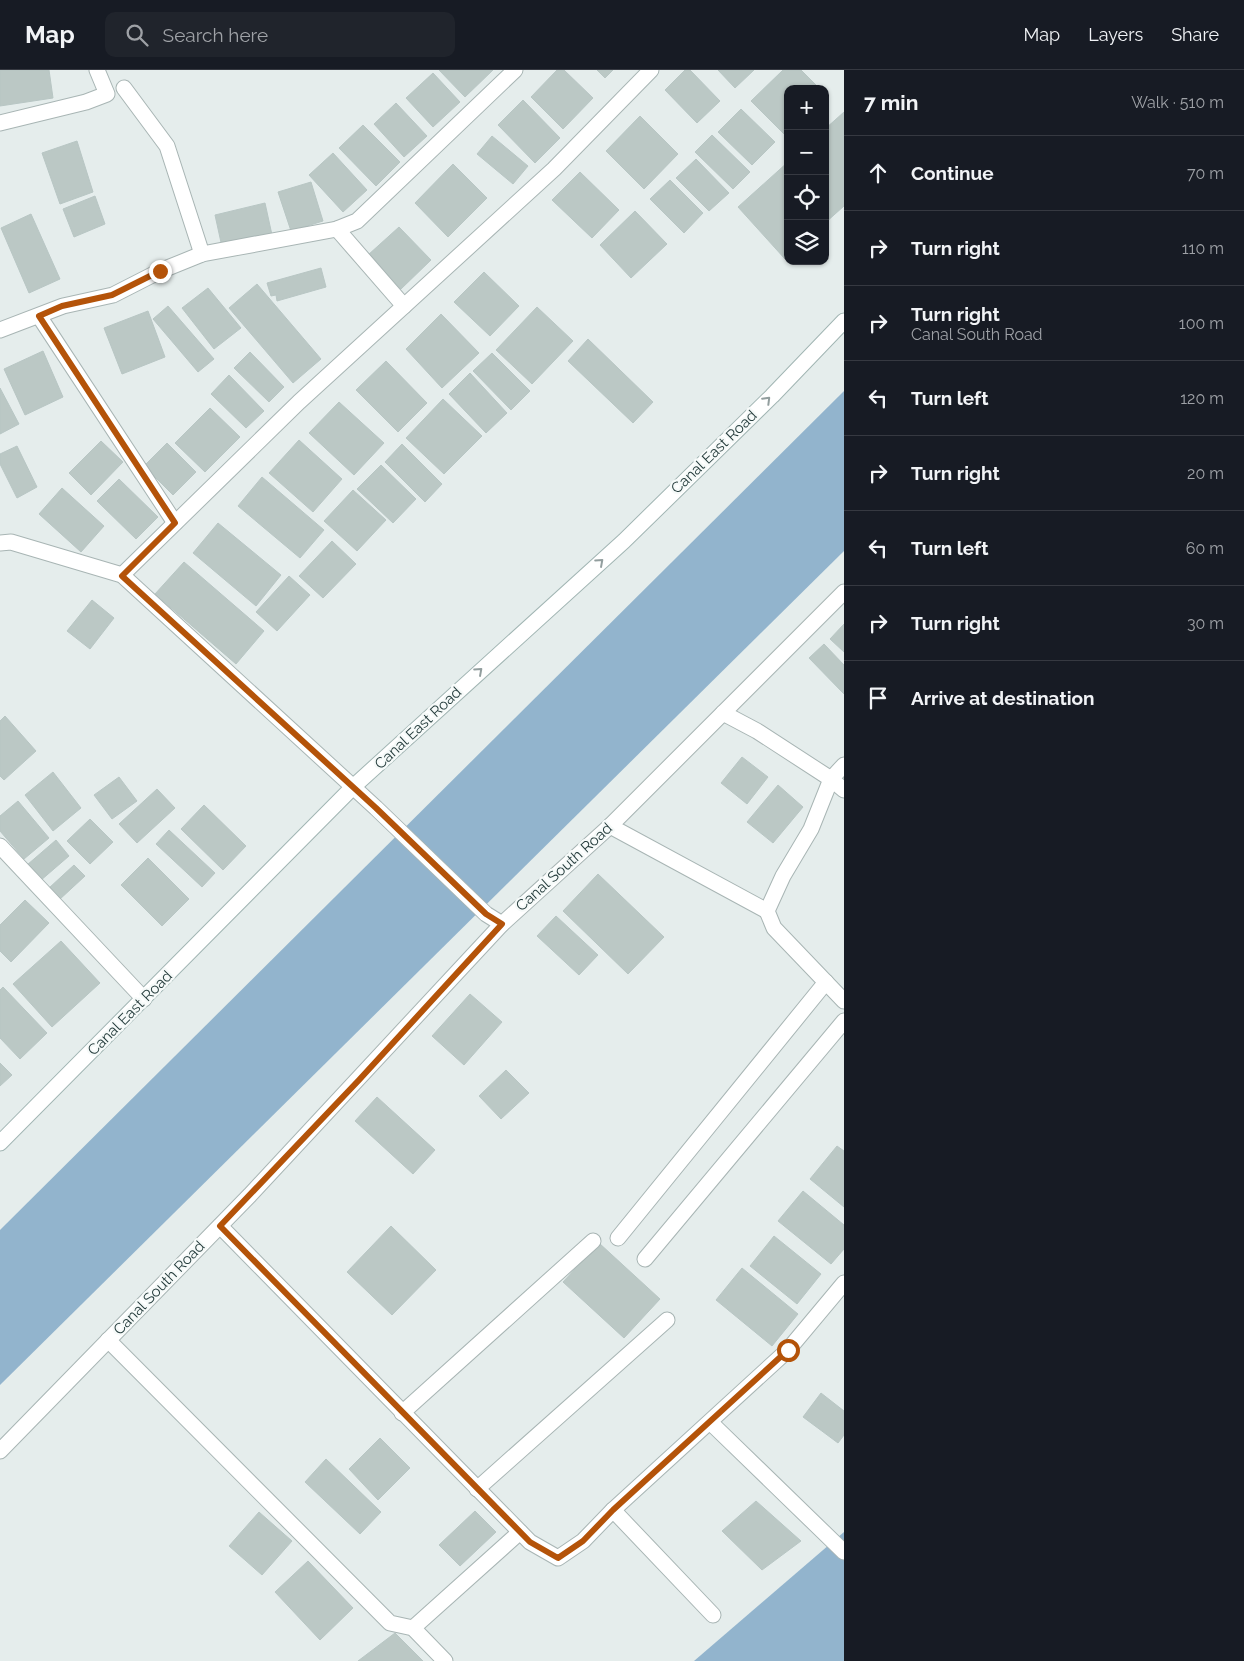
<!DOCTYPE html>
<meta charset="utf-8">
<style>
body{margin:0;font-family:Raleway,sans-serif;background:#20242c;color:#f1f3f6}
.controls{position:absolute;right:15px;top:15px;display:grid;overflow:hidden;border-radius:10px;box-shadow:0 1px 4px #0004}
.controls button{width:45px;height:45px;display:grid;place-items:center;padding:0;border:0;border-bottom:1px solid #363941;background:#171b24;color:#f1f3f6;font:25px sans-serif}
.stop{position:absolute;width:15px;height:15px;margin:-11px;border:4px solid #b45309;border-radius:50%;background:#fff}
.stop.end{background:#b45309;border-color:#fff;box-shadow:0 1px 5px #0008}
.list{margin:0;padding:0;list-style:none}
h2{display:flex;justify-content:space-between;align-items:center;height:65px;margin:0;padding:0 20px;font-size:21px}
h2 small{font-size:16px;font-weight:400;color:#9ea1a6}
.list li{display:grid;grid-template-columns:32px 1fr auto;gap:15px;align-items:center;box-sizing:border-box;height:75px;padding:0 20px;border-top:1px solid #363941}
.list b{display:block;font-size:19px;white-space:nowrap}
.list p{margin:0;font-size:16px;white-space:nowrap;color:#9ea1a6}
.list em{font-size:16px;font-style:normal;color:#9ea1a6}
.icon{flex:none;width:28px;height:28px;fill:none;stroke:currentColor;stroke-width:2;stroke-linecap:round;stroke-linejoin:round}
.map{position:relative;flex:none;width:844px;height:1591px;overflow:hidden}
header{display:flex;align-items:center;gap:30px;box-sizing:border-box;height:70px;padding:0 25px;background:#171b24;border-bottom:1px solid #363941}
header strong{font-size:24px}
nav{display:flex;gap:28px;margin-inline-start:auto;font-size:18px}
.search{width:350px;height:45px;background:#20242c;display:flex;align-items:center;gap:12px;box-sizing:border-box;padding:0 18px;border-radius:10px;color:#9ea1a6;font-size:19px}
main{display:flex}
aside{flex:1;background:#171b24}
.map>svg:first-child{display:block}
</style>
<header>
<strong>Map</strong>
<div class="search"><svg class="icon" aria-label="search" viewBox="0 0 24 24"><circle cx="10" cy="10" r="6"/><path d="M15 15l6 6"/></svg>Search here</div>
<nav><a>Map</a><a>Layers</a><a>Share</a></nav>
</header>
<main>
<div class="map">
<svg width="844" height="1591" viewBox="0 0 844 1591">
<rect width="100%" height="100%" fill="#e5edec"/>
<!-- water -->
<g fill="#92b4cd">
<path d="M844,321V481L0,1315V1160Z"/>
<path d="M844,1462V1591H694Z"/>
</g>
<!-- building -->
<g fill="#bbc8c5" stroke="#b8c6c4">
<path d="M0,0H49L53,28L0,36Z"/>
<path d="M439,0H493L465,27Z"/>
<path d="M557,0H564L593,28L563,59L531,27Z"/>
<path d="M597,0H613L605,8Z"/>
<path d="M685,0H690L720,31L697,53L665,20Z"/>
<path d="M718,0H754L735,18Z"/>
<path d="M783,0H801L820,19H788V64L786,66L751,31Z"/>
<path d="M433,3L460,32L433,57L406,28Z"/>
<path d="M523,30L560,68L535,93L498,55Z"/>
<path d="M396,33L427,66L404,87L374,54Z"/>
<path d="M741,39L775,72L752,95L718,62Z"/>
<path d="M844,42V136L825,153V59Z"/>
<path d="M640,46L678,84L644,119L606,81Z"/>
<path d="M363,55L400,92L376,116L339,78Z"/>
<path d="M712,65L750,102L733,119L695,82Z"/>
<path d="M492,66L528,96L513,114L477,84Z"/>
<path d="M77,71L93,122L60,134L42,83Z"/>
<path d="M333,83L367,120L343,142L309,105Z"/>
<path d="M696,89L729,123L709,141L676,108Z"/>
<path d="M788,92V186L785,189L738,137Z"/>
<path d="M453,94L487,128L448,167L415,133Z"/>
<path d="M580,102L619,140L592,168L552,130Z"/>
<path d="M670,110L703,143L684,163L650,129Z"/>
<path d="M311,112L323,151L291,161L278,122Z"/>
<path d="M95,126L105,154L74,167L63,139Z"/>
<path d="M265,133L272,165L222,177L215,145Z"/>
<path d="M635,141L667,174L631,208L600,175Z"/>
<path d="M31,144L60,209L29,223L1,158Z"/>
<path d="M399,157L431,190L401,219L368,185Z"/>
<path d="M321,198L326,217L277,231L276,225L271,226L267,213Z"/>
<path d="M484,202L519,236L490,266L454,232Z"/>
<path d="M257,214L321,289L293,313L229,238Z"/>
<path d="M208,218L241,258L214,279L182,238Z"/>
<path d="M168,236L214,289L198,302L153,249Z"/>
<path d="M537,237L573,271L532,314L496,280Z"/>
<path d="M148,241L165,287L122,304L104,258Z"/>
<path d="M441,244L479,283L442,318L406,279Z"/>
<path d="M588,269L653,332L633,353L568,291Z"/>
<path d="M43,281L63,327L25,345L4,299Z"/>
<path d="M250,282L284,317L269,332L234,298Z"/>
<path d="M492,283L530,321L511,340L473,301Z"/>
<path d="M386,291L427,333L398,362L356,320Z"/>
<path d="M470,303L507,343L486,363L449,324Z"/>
<path d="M229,305L264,341L246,358L211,324Z"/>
<path d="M0,318L19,354L0,364Z"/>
<path d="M443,329L482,366L444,404L406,368Z"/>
<path d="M339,332L384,373L354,405L309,363Z"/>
<path d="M210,338L240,367L205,402L175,373Z"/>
<path d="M299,370L342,409L313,442L269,403Z"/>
<path d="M101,371L123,392L91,425L69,403Z"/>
<path d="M167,373L196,402L173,425L144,396Z"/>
<path d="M402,374L442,414L425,432L385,392Z"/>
<path d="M17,376L37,417L17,428L0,394V384Z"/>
<path d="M381,395L416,429L393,453L357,419Z"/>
<path d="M262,407L324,460L300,488L238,436Z"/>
<path d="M119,409L158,447L136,469L97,431Z"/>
<path d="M62,418L104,456L81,482L39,444Z"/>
<path d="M353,420L386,450L357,481L324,451Z"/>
<path d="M218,453L281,505L256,536L193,483Z"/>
<path d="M332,471L356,494L323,528L299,506Z"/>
<path d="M184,492L264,561L236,594L155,524Z"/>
<path d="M289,506L310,525L277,561L256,542Z"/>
<path d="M92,530L114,548L90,579L67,561Z"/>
<path d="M844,554V582L830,569Z"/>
<path d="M824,574L844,595V624L809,588Z"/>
<path d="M5,646L36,681L4,710L0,706V651Z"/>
<path d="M742,687L768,707L747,734L721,713Z"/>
<path d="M53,702L81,738L53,761L25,725Z"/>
<path d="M119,707L137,731L112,749L94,725Z"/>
<path d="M778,715L803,737L773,773L747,752Z"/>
<path d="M157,719L175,738L137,773L119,754Z"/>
<path d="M18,731L49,768L24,789L0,761V746Z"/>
<path d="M204,735L246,776L223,800L181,759Z"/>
<path d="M90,749L113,772L90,794L67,771Z"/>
<path d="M169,760L215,803L202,817L156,774Z"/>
<path d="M56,770L69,786L40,811L27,795Z"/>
<path d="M148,788L189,829L162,856L121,815Z"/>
<path d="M74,795L85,806L59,830L49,818Z"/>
<path d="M598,804L664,867L628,904L563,841Z"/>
<path d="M25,830L49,853L11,892L0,881V855Z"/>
<path d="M556,846L598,885L579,905L537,866Z"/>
<path d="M61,871L100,913L52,957L13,914Z"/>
<path d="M3,917L47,963L20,989L0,968V920Z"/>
<path d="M470,924L502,952L464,995L432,966Z"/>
<path d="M0,993L12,1005L0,1016Z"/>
<path d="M506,1000L529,1023L501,1049L479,1026Z"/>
<path d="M377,1027L435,1080L413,1104L355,1051Z"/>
<path d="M837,1076L844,1081V1137L810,1109Z"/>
<path d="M803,1121L844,1155V1179L831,1194L778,1151Z"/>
<path d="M391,1156L436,1200L392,1245L347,1202Z"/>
<path d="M774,1166L821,1204L797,1234L750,1196Z"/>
<path d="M599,1173L660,1229L624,1268L563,1212Z"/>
<path d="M742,1198L798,1244L772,1276L716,1230Z"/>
<path d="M821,1323L844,1341V1365L838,1373L803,1347Z"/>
<path d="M380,1368L410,1398L378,1430L349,1399Z"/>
<path d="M326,1389L381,1442L360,1464L305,1412Z"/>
<path d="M756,1431L801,1471L762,1500L722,1461Z"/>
<path d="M475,1441L496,1462L460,1496L439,1475Z"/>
<path d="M259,1442L292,1471L262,1505L229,1476Z"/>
<path d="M308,1491L353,1538L320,1570L275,1522Z"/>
<path d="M395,1563L423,1591H358Z"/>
</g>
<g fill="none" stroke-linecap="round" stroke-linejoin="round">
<!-- service casing -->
<g stroke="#a8b5b4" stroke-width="17">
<g id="service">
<path d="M618,1168L826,912"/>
<path d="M645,1189L844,951"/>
</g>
</g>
<!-- minor casing -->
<g stroke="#a8b5b4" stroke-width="17">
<g id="minor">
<path d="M124,18L167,76L202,184"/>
<path d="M0,53L86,32L107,24L97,0"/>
<path d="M337,159L404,236"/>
<path d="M39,246L175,453"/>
<path d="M0,260L63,236L113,225L160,201L202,184L337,159L357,151L515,0"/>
<path d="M122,505L299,332L554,99L651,0"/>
<path d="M844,695L831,709L844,720"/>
<path d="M610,756L767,841"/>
<path d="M0,776L144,929"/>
<path d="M220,1156L530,1472L558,1488L583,1471L613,1440L788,1280L844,1213"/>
<path d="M108,1270L390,1553L413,1558L445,1591"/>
<path d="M402,1343L593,1171"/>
<path d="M711,1353L844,1482"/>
<path d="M477,1419L667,1250"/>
<path d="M613,1440L713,1545"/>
<path d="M413,1558L520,1462"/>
</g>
</g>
<!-- tertiary casing -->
<g stroke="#a8b5b4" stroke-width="17">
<g id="tertiary">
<path d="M0,473L11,472L122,505L376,738L486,844L502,854"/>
<path d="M723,643L757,661L831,709L811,759L783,806L767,841L774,858L844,931"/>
<path d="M0,1381L250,1125L502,854L610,756L844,522"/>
</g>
</g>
<!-- secondary casing -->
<g stroke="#a1b5b3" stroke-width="17">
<path id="secondary" d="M0,1073L353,717L624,471L772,326L844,251"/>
</g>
<!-- service -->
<use href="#service" stroke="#fff" stroke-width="15"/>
<!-- minor -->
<use href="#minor" stroke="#fff" stroke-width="15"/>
<!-- tertiary -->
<use href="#tertiary" stroke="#fff" stroke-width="15"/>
<!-- secondary -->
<use href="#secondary" stroke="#fff" stroke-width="15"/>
</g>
<!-- one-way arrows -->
<defs><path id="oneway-chevron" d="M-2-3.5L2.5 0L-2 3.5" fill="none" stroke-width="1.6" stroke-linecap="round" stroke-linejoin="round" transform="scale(1.25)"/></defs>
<g stroke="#929e9e">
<use href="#oneway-chevron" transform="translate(767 330) rotate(-45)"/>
<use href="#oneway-chevron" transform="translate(600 492) rotate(-42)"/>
<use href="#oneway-chevron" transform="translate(479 601) rotate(-42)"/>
</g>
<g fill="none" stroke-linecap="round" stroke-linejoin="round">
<!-- route -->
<path stroke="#b45309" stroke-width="6" d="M160,201L112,225L62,236L39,246L175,453L122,506L376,738L486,844L502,854L359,1010L220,1156L530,1472L558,1488L583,1471L613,1440L788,1280"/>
</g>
<g text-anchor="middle" stroke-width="4.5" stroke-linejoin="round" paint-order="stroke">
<!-- street labels -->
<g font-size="15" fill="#263d3d" stroke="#f6faf9">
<text transform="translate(714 382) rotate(-44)" y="5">Canal East Road</text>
<text transform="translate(418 658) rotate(-43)" y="5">Canal East Road</text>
<text transform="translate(564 797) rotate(-42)" y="5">Canal South Road</text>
<text transform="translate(130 943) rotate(-45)" y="5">Canal East Road</text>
<text transform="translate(159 1218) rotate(-46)" y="5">Canal South Road</text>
</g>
</g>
</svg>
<div class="controls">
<button>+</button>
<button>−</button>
<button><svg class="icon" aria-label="locate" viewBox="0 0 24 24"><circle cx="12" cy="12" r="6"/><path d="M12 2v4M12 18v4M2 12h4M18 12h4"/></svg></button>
<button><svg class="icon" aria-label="layers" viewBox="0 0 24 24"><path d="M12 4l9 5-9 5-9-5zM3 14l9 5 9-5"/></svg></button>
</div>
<div class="stop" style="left:788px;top:1280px"></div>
<div class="stop end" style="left:160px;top:201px"></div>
</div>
<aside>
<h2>7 min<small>Walk · 510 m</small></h2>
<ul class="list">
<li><svg class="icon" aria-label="ahead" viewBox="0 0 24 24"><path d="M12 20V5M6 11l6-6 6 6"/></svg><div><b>Continue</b></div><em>70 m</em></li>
<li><svg class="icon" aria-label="right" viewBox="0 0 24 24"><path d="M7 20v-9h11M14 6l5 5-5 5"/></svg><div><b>Turn right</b></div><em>110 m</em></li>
<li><svg class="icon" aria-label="right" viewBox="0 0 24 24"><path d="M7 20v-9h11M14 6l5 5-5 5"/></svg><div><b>Turn right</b><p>Canal South Road</p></div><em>100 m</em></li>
<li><svg class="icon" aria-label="left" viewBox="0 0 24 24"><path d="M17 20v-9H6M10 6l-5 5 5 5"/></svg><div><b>Turn left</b></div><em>120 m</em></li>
<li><svg class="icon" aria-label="right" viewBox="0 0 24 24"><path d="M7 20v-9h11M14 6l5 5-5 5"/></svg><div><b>Turn right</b></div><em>20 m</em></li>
<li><svg class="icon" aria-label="left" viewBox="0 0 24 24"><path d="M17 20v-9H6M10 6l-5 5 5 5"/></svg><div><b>Turn left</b></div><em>60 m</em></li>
<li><svg class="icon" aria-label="right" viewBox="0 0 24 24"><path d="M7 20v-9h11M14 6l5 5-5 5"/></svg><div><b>Turn right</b></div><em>30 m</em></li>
<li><svg class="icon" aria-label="arrive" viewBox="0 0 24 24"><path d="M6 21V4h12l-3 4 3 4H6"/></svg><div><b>Arrive at destination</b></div></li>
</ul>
</aside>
</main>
